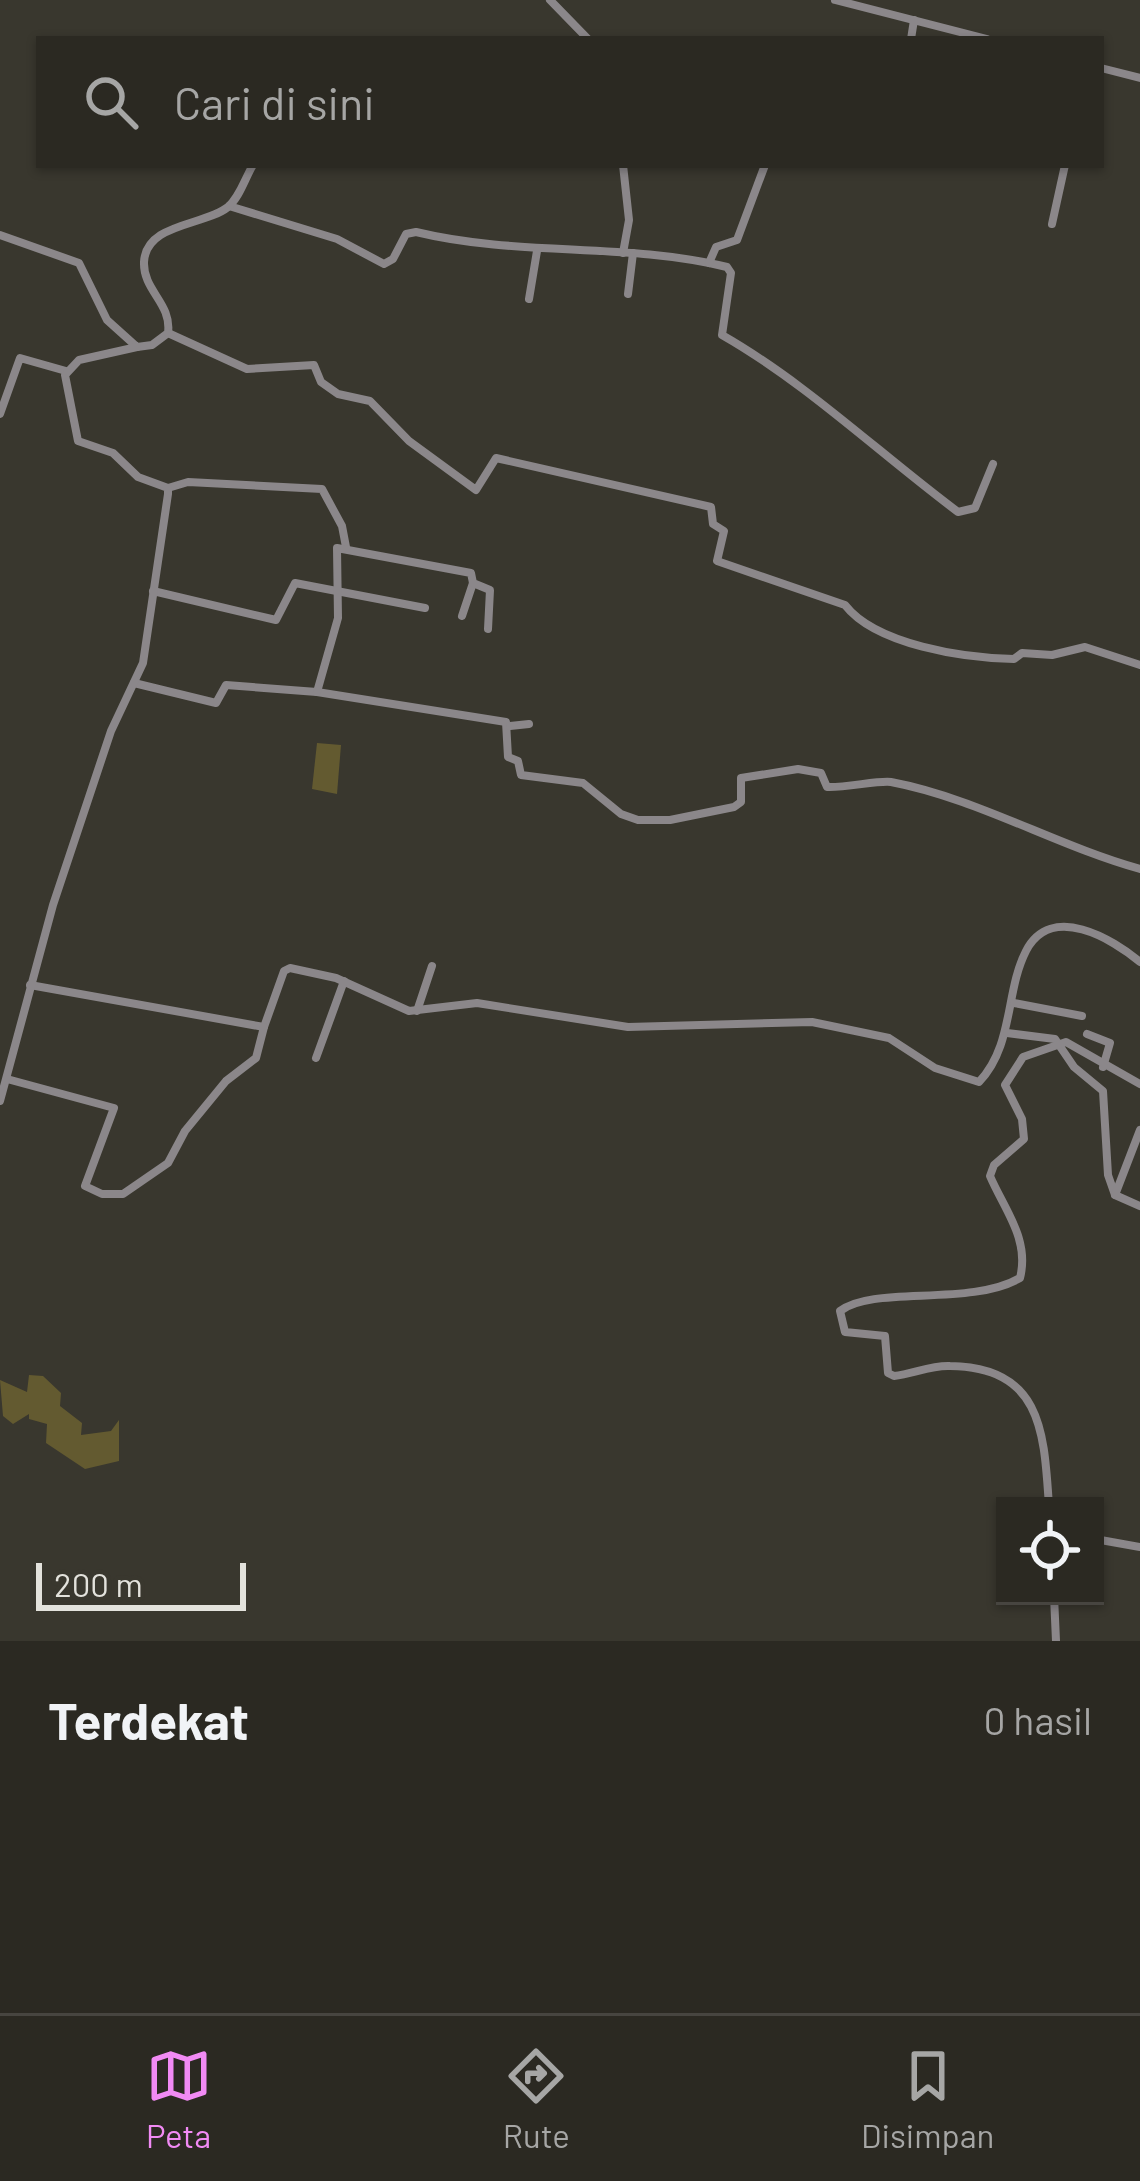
<!DOCTYPE html>
<html lang="id">
<style>
body{margin:0;font-family:Barlow,sans-serif;background:#33312a;color:#f1f3f6}
.controls{position:absolute;right:36px;bottom:36px;display:grid;overflow:hidden;border-radius:0px;box-shadow:0 3px 9px #0004}
.controls button{width:108px;height:108px;display:grid;place-items:center;padding:0;border:0;border-bottom:3px solid #474540;background:#2b2922;color:#f1f3f6;font:60px sans-serif}
.scale{position:absolute;left:36px;bottom:30px;width:210px;box-sizing:border-box;padding-left:12px;border:6px solid #e3e2dc;border-top:0;font-size:33px;line-height:42px;white-space:nowrap;color:#e3e2dc;-webkit-text-stroke:9px #39372e;paint-order:stroke}
.list{margin:0;padding:0;list-style:none}
h2{display:flex;justify-content:space-between;align-items:center;height:156px;margin:0;padding:0 48px;font-size:51px}
h2 small{font-size:39px;font-weight:400;color:#a6a6a5}
.icon{flex:none;width:66px;height:66px;fill:none;stroke:currentColor;stroke-width:2;stroke-linecap:round;stroke-linejoin:round}
.map{position:relative;flex:none;width:1140px;height:1641px;overflow:hidden}
.search{position:absolute;background:#2b2922;box-shadow:0 3px 9px #0004;left:36px;right:36px;top:36px;height:132px;display:flex;align-items:center;gap:30px;box-sizing:border-box;padding:0 42px;border-radius:0px;color:#a6a6a5;font-size:45px}
.sheet{height:372px;background:#2b2922}
nav{display:flex;justify-content:space-around;align-items:center;box-sizing:border-box;height:168px;border-top:3px solid #474540;background:#2b2922;font-size:33px;color:#a6a6a5}
nav a{display:grid;justify-items:center;gap:6px}
nav .on{color:#f18af4}
.map>svg:first-child{display:block}
</style>
<div class="map">
<svg width="1140" height="1641" viewBox="0 0 1140 1641">
<rect width="100%" height="100%" fill="#39372e"/>
<!-- green -->
<g fill="#635a30">
<path d="M317,743L341,745L337,794L312,789Z"/>
<path d="M29,1375L43,1376L61,1393L60,1406L82,1423L81,1435L111,1431L119,1420V1461L85,1469L46,1443L47,1424L29,1419V1414L13,1424L3,1416L0,1380L27,1392Z"/>
</g>
<g fill="none" stroke-linecap="round" stroke-linejoin="round">
<!-- minor -->
<g stroke="#8b878a" stroke-width="8">
<path d="M550,0L588,39"/>
<path d="M835,0L987,39"/>
<path d="M911,39L914,20"/>
<path d="M1101,68L1140,78"/>
<path d="M623,165L629,220L623,253"/>
<path d="M229,206L337,239L384,264L393,259L406,234L416,232C519,257 625,242 727,267L731,273L722,335C806,383 879,453 958,512L975,508L993,464"/>
<path d="M1052,224L1065,165"/>
<path d="M0,235L79,263L107,320L137,347L152,345L168,333C172,303 143,291 144,262C146,223 204,226 228,207C240,197 245,178 253,165"/>
<path d="M709,263L716,247L737,240L765,165"/>
<path d="M628,294L633,253"/>
<path d="M529,299L537,251"/>
<path d="M168,333L247,369L314,365L321,382L338,394L370,401L409,441L476,490L496,458L711,507L713,524L724,531L717,561L845,605C876,645 964,658 1014,659L1022,653L1052,655L1085,647L1140,665"/>
<path d="M0,414L20,358L66,371"/>
<path d="M168,488L188,482L322,489L342,526L346,547"/>
<path d="M153,591L276,620L295,583L425,608"/>
<path d="M462,616L473,583"/>
<path d="M134,683L216,703L226,685L317,692L506,722L508,757L518,761L521,775L583,783L621,814L638,820H670L734,807L741,802V778L798,769L821,773L827,787C845,788 880,780 891,782C976,798 1057,846 1140,869"/>
<path d="M317,692L338,618L337,548L471,573L473,583L490,590L488,629"/>
<path d="M510,726L529,724"/>
<path d="M30,985L264,1027L284,971L290,968L336,978L409,1011L477,1003L628,1027L812,1022L889,1038L935,1068L979,1082C1014,1045 1005,992 1026,951C1051,902 1113,939 1140,962"/>
<path d="M1014,1003L1082,1016"/>
<path d="M417,1011L432,966"/>
<path d="M1007,1033L1055,1039L1074,1067L1103,1091L1108,1175L1115,1195"/>
<path d="M1087,1034L1110,1043L1103,1067"/>
<path d="M316,1058L344,981"/>
<path d="M7,1079L114,1108L85,1186L102,1194H123L168,1163L185,1131L226,1081L256,1058L264,1027"/>
<path d="M0,1101L53,905L111,731L143,663L168,494V488L138,477L113,453L78,441L65,375L79,360L137,347"/>
<path d="M1140,1130L1115,1195L1140,1206"/>
<path d="M1049,1506C1044,1434 1043,1367 950,1366C931,1365 913,1374 894,1376L888,1373L885,1336L845,1332L840,1311C873,1285 970,1307 1020,1278C1030,1239 1004,1209 990,1176L994,1165L1024,1139L1022,1119L1005,1085L1023,1057L1066,1042L1140,1084"/>
<path d="M1095,1539L1140,1547"/>
<path d="M1054,1596L1056,1641"/>
</g>
</g>
</svg>
<div class="controls">
<button><svg class="icon" aria-label="locate" viewBox="0 0 24 24"><circle cx="12" cy="12" r="6"/><path d="M12 2v4M12 18v4M2 12h4M18 12h4"/></svg></button>
</div>
<div class="scale">200 m</div>
<div class="search"><svg class="icon" aria-label="search" viewBox="0 0 24 24"><circle cx="10" cy="10" r="6"/><path d="M15 15l6 6"/></svg>Cari di sini</div>
</div>
<section class="sheet">
<h2>Terdekat<small>0 hasil</small></h2>
<ul class="list">
</ul>
</section>
<nav>
<a class="on"><svg class="icon" aria-label="map" viewBox="0 0 24 24"><path d="M3 6l6-2 6 2 6-2v14l-6 2-6-2-6 2zM9 4v14M15 6v14"/></svg>Peta</a>
<a><svg class="icon" aria-label="directions" viewBox="0 0 24 24"><path d="M12 3l9 9-9 9-9-9zM9 14v-3h6M13 9l2 2-2 2"/></svg>Rute</a>
<a><svg class="icon" aria-label="saved" viewBox="0 0 24 24"><path d="M7 4h10v16l-5-4-5 4z"/></svg>Disimpan</a>
</nav>
